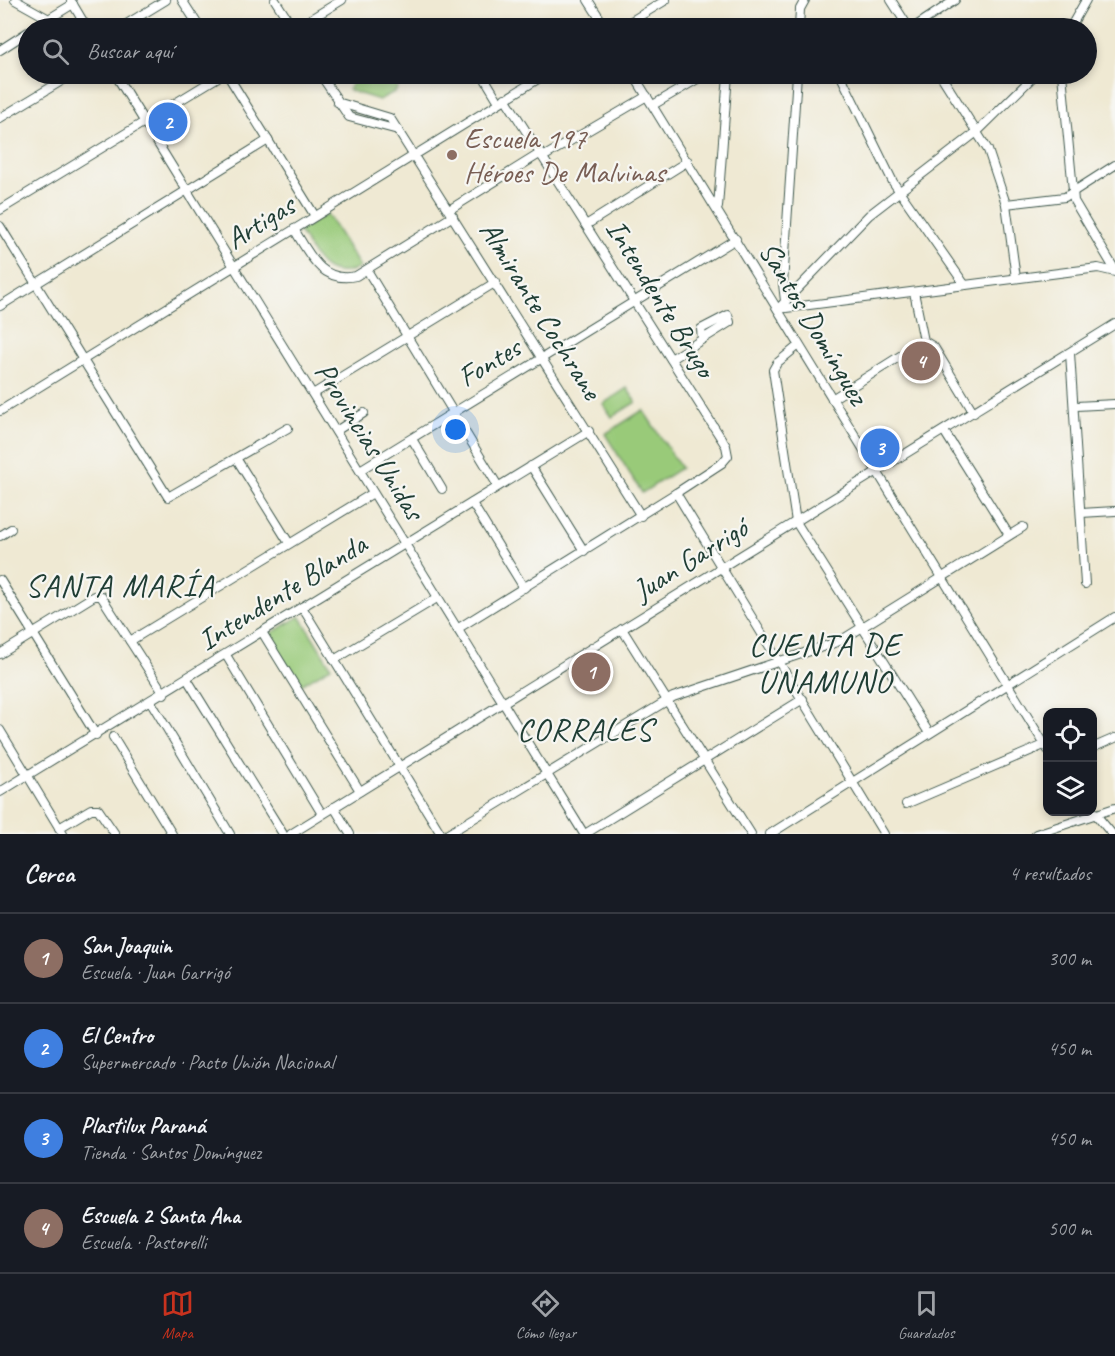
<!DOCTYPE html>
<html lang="es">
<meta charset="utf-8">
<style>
body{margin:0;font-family:Caveat,sans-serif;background:#20242c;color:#f1f3f6}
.controls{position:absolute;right:18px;bottom:18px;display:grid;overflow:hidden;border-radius:12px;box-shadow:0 3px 9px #0003}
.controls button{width:54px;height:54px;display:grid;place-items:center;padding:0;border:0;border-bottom:2px solid #363941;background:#171b24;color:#f1f3f6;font:30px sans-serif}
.you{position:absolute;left:456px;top:430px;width:21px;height:21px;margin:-15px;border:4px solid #fff;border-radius:50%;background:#1a73e8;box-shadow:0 0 0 9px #1a73e833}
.badge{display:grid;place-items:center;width:39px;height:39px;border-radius:50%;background:#c8321e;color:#fff;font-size:20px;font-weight:700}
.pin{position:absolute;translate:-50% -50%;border:3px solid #fff;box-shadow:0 2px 6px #0006}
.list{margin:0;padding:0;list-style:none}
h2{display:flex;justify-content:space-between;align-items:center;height:78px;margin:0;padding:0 24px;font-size:26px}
h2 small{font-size:20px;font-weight:400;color:#9ea1a6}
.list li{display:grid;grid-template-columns:39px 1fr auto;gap:18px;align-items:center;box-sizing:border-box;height:90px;padding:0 24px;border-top:2px solid #363941}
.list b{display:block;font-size:22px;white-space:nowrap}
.list p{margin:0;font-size:20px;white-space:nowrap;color:#9ea1a6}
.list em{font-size:20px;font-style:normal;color:#9ea1a6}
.icon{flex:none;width:33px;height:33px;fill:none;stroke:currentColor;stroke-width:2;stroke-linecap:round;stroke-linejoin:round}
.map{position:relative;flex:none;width:1115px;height:834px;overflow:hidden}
.search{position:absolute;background:#171b24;box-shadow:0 3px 9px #0003;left:18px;right:18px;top:18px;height:66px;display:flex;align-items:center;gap:15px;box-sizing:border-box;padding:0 21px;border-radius:33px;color:#9ea1a6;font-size:22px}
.sheet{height:438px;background:#171b24}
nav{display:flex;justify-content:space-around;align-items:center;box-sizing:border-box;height:84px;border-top:2px solid #363941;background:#171b24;font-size:16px;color:#9ea1a6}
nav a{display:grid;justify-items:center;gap:3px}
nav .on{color:#c8321e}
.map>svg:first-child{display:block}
</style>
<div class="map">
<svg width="1115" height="834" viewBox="0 0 1115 834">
<rect width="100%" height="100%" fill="#f6f6f2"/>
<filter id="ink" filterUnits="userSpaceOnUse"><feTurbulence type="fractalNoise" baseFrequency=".0167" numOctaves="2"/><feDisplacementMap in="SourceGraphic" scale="12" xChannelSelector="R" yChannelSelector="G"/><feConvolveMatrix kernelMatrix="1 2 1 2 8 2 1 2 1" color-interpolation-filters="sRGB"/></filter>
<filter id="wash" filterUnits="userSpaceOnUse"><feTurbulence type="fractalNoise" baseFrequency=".008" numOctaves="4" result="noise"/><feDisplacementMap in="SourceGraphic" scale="24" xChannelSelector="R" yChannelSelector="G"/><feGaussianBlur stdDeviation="1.35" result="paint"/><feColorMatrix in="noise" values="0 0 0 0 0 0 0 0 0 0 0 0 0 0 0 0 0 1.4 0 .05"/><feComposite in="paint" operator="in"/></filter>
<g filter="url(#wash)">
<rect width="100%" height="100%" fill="#efe9d3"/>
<!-- green -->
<g fill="#99ca79" stroke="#5c8456" stroke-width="1.5">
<path d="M345,74H402L396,91L379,100L348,90L352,83Z"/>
<path d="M327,214L360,267C325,284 315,257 299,231Z"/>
<path d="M627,388L636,402L612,417L603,404Z"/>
<path d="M643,410L681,468L642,493L605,434Z"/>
<path d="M300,616L331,667L299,686L268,635Z"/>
</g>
</g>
<g filter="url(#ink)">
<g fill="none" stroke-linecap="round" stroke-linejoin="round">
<!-- minor casing -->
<g stroke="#3e574c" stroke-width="10">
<g id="minor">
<path d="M15,0L49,19"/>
<path d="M182,0L200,28"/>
<path d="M275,0L293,28"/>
<path d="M588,0L606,28"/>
<path d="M891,0L909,28"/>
<path d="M71,1L87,28"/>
<path d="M34,28L73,4"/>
<path d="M120,28L166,0"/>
<path d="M296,28L342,0"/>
<path d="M620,28L666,0"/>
<path d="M799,28L800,9L805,0"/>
<path d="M913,28L955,0"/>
<path d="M1070,28L1086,0"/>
<path d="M0,50L28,32"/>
<path d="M115,74L584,834"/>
<path d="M227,74L315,216"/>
<path d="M320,74L349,117L398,130"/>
<path d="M482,74L499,102"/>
<path d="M633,74L1048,750"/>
<path d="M840,74L893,182L965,285"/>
<path d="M940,74L988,150L1006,204L1016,278"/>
<path d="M1062,74L1074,201L1115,270"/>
<path d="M337,102L390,118L641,516"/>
<path d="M653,105L706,74"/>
<path d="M0,118L73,74"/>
<path d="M543,157L647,96"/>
<path d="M1006,204L1065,197L1115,165"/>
<path d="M718,207L728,74"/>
<path d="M0,210L223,74"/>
<path d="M449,210L541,153"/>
<path d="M586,225L688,161"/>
<path d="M0,226L168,497L288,428"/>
<path d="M294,229C309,254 322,284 356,276L453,216"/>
<path d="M367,270L498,486"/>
<path d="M914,292L924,341L934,347L974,413"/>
<path d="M785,301L783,284L797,74"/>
<path d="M0,306L268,140"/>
<path d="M778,309L869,215L978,131L1036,74"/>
<path d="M778,309L1098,268L1115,272"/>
<path d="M799,345L777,363L773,370L796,522L929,733"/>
<path d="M1070,353L1085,584"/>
<path d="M671,359L730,322L728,315L701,329L702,339"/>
<path d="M313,394L496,282"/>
<path d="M832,399L924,341"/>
<path d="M1076,406L1115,404"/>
<path d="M0,411L546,74"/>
<path d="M336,431L364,413"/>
<path d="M944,431L1009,535"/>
<path d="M412,439L442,489"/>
<path d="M236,458L289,543"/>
<path d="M531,466L584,551"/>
<path d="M360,470L736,239"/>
<path d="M676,493L884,834"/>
<path d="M472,503L524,588"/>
<path d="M1081,513L1115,511"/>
<path d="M0,536L11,529"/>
<path d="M0,580L96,735"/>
<path d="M302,607L441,834"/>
<path d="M457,629L676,493L722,463L728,456L726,446L505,98"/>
<path d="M622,629L751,834"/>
<path d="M262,632L360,791"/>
<path d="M130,641L373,493"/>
<path d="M0,654L94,596H101L164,694"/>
<path d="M226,655L322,814"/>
<path d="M334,660L437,598"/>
<path d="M187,679L283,834"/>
<path d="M151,702L230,834"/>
<path d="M0,730L63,834"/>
<path d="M113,737L172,834"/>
<path d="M1092,748L1115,738"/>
<path d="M0,792L589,431"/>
<path d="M906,804L1044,745"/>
<path d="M334,807L350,834"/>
<path d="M1092,810L1112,834"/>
<path d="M59,828L91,809H98L115,834"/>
<path d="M291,834L1115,324"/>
<path d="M448,834L673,697L840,641L1023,527"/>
<path d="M585,834L803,699"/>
<path d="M770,834L1115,617"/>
<path d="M1036,834L1115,808"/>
</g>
</g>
<!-- minor -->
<use href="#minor" stroke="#fff" stroke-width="8"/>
</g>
</g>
<!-- markers -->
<circle fill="#8d6e63" stroke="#f6f6f2" stroke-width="2" cx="452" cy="155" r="6"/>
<g text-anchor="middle" stroke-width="4.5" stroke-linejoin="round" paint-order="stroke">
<!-- education labels -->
<g font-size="30" fill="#785e54" stroke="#f6f6f2" text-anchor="start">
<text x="464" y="148">Escuela 197<tspan x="464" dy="34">Héroes De Malvinas</tspan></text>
</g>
<!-- street labels -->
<g font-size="30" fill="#1f3d34" stroke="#f6f6f2">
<text transform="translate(260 222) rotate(-32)" y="10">Artigas</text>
<text transform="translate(661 298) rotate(58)" y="10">Intendente Brugo</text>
<text transform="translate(541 310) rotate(58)" y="10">Almirante Cochrane</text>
<text transform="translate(814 323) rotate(59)" y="10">Santos Domínguez</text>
<text transform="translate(489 362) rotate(-31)" y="10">Fontes</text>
<text transform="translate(370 441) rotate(58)" y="10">Provincias Unidas</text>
<text transform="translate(690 559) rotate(-32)" y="10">Juan Garrigó</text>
<text transform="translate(282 592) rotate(-32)" y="10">Intendente Blanda</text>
</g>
<!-- neighbourhood labels -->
<g font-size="32" letter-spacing="1.5" fill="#1f3d34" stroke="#f6f6f2">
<text x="120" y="596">SANTA MARÍA</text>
<text x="825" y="655">CUENTA DE<tspan x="825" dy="37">UNAMUNO</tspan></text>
<text x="585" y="740">CORRALES</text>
</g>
</g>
</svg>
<div class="controls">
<button><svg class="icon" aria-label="locate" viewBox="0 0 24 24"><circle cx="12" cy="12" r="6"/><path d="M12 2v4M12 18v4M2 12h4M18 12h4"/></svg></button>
<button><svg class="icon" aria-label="layers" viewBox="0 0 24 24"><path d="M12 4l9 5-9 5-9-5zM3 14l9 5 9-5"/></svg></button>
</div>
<div class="you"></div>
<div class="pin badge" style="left:591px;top:672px;background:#8d6e63">1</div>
<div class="pin badge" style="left:168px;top:122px;background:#3f7fe0">2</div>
<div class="pin badge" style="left:880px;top:448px;background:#3f7fe0">3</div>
<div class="pin badge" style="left:921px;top:361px;background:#8d6e63">4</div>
<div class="search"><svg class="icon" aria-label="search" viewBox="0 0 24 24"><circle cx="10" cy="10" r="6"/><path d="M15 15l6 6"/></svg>Buscar aquí</div>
</div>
<section class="sheet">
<h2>Cerca<small>4 resultados</small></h2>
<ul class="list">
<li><span class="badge" style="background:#8d6e63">1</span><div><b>San Joaquin</b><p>Escuela · Juan Garrigó</p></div><em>300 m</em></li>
<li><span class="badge" style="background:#3f7fe0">2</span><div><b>El Centro</b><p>Supermercado · Pacto Unión Nacional</p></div><em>450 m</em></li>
<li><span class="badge" style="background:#3f7fe0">3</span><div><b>Plastilux Paraná</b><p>Tienda · Santos Domínguez</p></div><em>450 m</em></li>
<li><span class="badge" style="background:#8d6e63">4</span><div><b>Escuela 2 Santa Ana</b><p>Escuela · Pastorelli</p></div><em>500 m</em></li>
</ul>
</section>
<nav>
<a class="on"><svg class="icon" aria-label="map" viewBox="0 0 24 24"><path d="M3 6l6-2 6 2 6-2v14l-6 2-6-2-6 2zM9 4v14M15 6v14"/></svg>Mapa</a>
<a><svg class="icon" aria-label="directions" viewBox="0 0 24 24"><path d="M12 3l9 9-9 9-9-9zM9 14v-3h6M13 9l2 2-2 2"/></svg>Cómo llegar</a>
<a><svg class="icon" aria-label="saved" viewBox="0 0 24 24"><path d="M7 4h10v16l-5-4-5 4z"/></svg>Guardados</a>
</nav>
